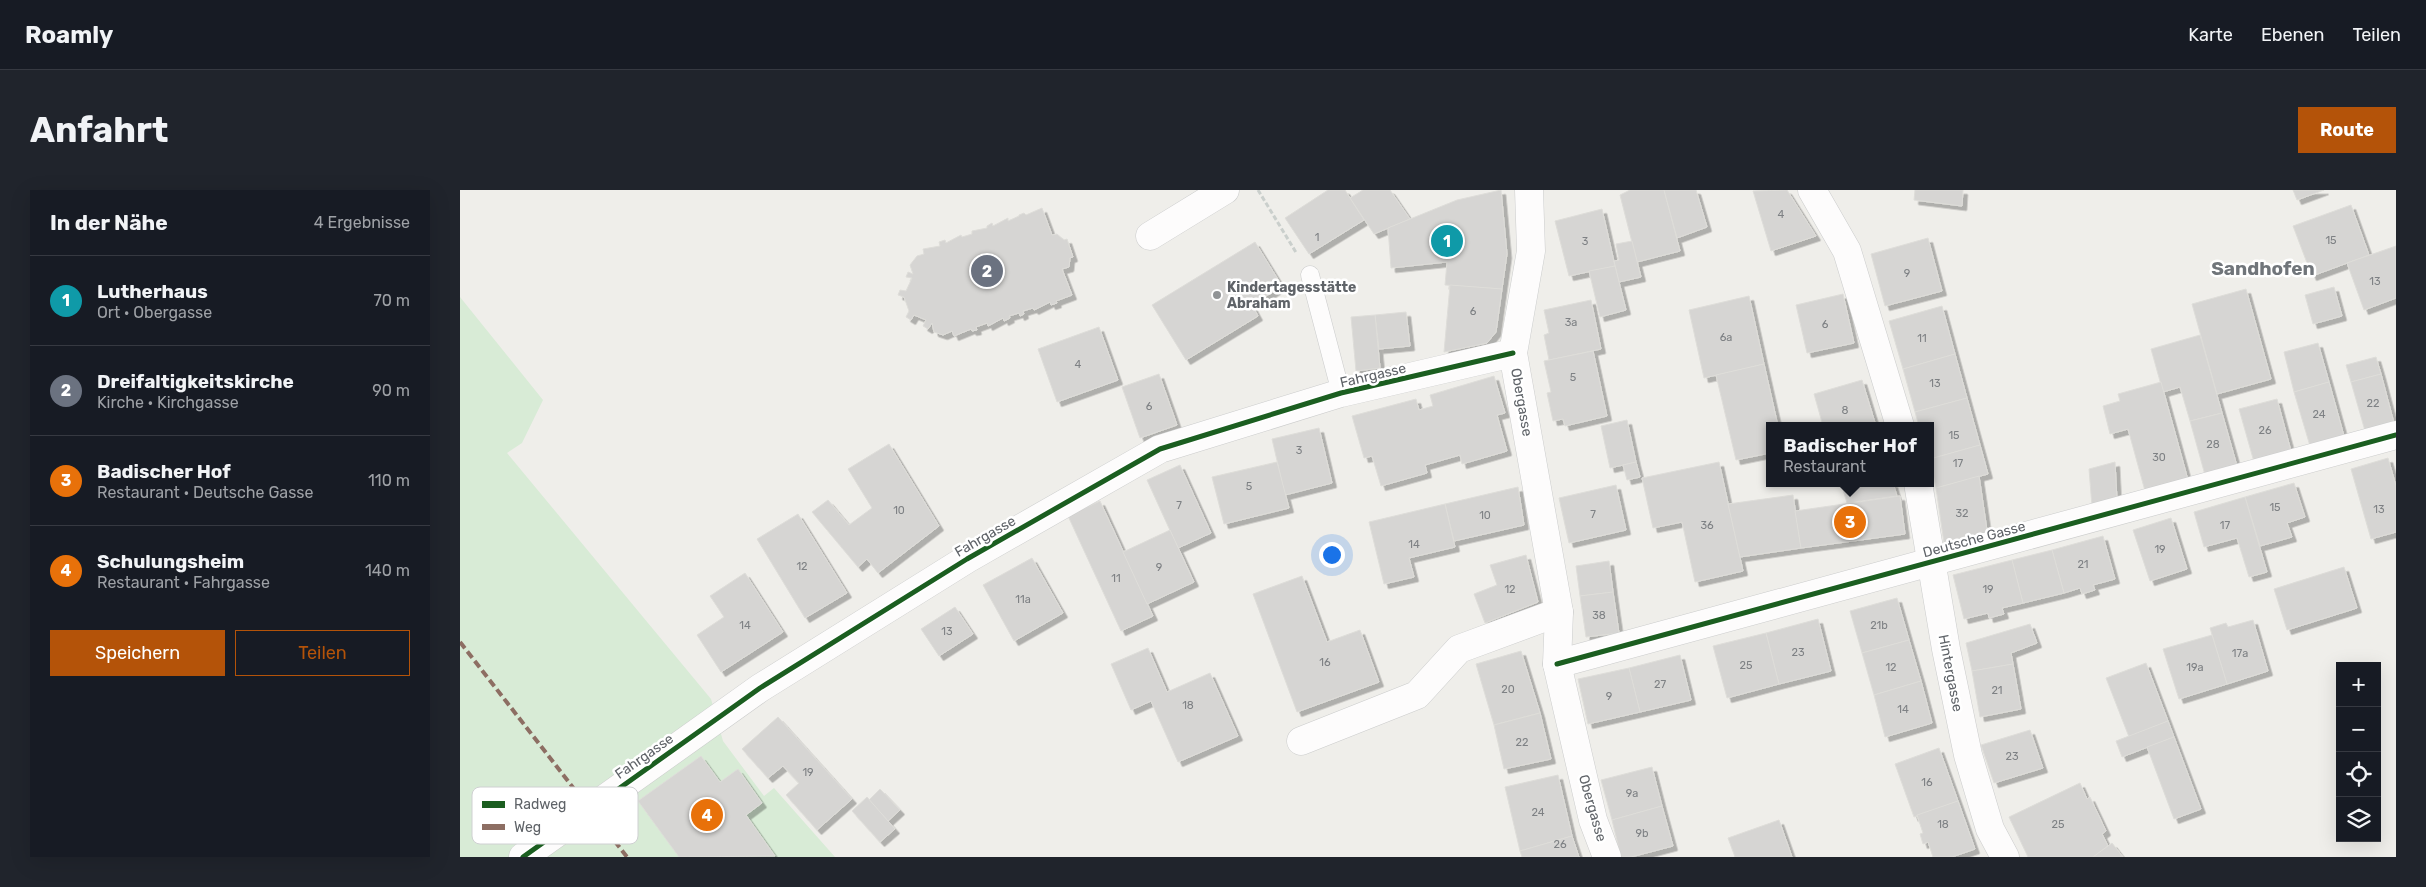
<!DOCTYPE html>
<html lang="de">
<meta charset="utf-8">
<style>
body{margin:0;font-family:Rubik,sans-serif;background:#20242c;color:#f1f3f6}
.controls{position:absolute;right:15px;bottom:15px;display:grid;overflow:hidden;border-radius:0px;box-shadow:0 5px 20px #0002}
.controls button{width:45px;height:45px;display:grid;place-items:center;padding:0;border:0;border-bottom:1px solid #363941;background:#171b24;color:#f1f3f6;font:25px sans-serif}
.you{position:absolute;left:871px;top:364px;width:18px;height:18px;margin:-12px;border:4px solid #fff;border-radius:50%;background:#1a73e8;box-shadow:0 0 0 8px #1a73e833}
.badge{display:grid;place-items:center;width:32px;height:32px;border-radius:50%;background:#b45309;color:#fff;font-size:16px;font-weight:700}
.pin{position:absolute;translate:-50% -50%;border:2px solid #fff;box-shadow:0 1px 5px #0006}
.popup{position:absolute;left:1306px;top:232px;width:168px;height:65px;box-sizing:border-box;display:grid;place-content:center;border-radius:0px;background:#171b24;filter:drop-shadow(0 1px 4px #0005);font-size:16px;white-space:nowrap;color:#9ea1a6}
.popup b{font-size:19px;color:#f1f3f6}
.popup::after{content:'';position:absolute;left:50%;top:100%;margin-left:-10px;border:10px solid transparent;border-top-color:#171b24}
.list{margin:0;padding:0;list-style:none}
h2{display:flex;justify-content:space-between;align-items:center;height:65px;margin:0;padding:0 20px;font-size:21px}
h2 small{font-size:16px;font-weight:400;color:#9ea1a6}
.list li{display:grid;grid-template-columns:32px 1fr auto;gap:15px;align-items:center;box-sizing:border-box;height:90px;padding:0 20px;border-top:1px solid #363941}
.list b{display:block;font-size:19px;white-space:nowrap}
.list p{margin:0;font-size:16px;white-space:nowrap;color:#9ea1a6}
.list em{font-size:16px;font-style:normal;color:#9ea1a6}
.actions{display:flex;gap:10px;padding:15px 20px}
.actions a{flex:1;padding:11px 0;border:1px solid #b45309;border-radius:0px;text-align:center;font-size:18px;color:#b45309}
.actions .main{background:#b45309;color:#fff}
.icon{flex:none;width:28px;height:28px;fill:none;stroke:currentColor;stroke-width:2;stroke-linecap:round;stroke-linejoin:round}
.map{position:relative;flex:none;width:1936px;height:667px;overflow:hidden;border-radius:0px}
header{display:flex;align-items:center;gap:30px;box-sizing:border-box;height:70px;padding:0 25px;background:#171b24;border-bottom:1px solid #363941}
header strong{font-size:24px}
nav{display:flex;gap:28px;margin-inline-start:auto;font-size:18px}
.intro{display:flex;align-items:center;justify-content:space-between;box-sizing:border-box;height:120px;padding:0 30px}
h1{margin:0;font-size:35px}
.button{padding:12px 22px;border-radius:0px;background:#b45309;color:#fff;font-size:18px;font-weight:700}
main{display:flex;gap:30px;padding:0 30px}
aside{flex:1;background:#171b24;border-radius:0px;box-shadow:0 5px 20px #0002}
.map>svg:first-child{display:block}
</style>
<header>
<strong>Roamly</strong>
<nav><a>Karte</a><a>Ebenen</a><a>Teilen</a></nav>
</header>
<div class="intro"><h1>Anfahrt</h1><a class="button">Route</a></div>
<main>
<aside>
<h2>In der Nähe<small>4 Ergebnisse</small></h2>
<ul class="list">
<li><span class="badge" style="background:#0f9aa8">1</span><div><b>Lutherhaus</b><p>Ort · Obergasse</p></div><em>70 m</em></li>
<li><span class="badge" style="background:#6b7280">2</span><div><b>Dreifaltigkeitskirche</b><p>Kirche · Kirchgasse</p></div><em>90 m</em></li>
<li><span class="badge" style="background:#e8710a">3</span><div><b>Badischer Hof</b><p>Restaurant · Deutsche Gasse</p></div><em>110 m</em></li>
<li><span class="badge" style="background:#e8710a">4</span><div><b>Schulungsheim</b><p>Restaurant · Fahrgasse</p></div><em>140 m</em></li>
</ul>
<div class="actions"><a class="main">Speichern</a><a>Teilen</a></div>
</aside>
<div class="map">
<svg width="1936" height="667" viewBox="0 0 1936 667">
<defs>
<filter id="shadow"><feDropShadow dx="4.5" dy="4.5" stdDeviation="0" flood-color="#0004"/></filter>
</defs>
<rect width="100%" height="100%" fill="#efeeea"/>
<!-- green -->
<path fill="#d8ebd6" d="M0,107L83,210L62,253L47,263L251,509L263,551L304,606L314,598L375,667H0Z"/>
<!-- building -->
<g fill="#d6d5d3" stroke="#deddd9" filter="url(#shadow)">
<path d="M868,0H885L904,30L849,64L825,28Z"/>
<path d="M903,0H930L950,29L914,44L890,8Z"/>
<path d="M1041,0L1047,64L1042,99L985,95L987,72L931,78L928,38L997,10Z"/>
<path d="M1170,0H1204L1220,61L1177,72L1160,5Z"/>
<path d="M1204,0H1236L1247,37L1217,48Z"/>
<path d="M1327,0L1356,46L1311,61L1293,1Z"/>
<path d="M1455,0H1503L1502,16L1454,10Z"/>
<path d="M1833,0H1864L1837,10Z"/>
<path d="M1891,15L1909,65L1852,86L1833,36Z"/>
<path d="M582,18L592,45L597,44L604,50L607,49L613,67L610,68L609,77L602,79L612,105L596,111L597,113L591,115L590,112L574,120L573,118L563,121L564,124L560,126L559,123L549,126L550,128L544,131L543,128L528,136L527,133L516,137L517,140L512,141L511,139L494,146L492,141L483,145L474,142L472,133L468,139L463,136L466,130L454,125L451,130L446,127L449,121L444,107L438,105L440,100L446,101L452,88L446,87L448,82L453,84L450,75L457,66L464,64L463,59L480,56L479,52L485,50L486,53L501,45L502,47L512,44V41L527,38V36L532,33L533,36L548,28V31L559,26V25L564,23L566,25Z"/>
<path d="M1142,19L1155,76L1109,86L1095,31Z"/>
<path d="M1468,48L1482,101L1425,116L1411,64Z"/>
<path d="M1172,51L1181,87L1159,92L1154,71L1159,70L1156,54Z"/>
<path d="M795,52L822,96L792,115L798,126L726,170L692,115Z"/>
<path d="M1936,56V108L1904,120L1887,73Z"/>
<path d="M1155,76L1166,120L1140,127L1129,81Z"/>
<path d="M990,95L1042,99L1036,142L1027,153L984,162Z"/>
<path d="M1874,97L1882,126L1853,134L1845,105Z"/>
<path d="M1786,99L1811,189L1757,204L1732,114Z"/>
<path d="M1383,104L1394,153L1347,163L1336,115Z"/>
<path d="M1289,106L1304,174L1244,188L1229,120Z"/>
<path d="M1131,110L1141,159L1089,170L1084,145L1089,143L1084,120Z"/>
<path d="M1482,116L1495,164L1443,179L1429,131Z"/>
<path d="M946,122L950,156L919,159L915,125Z"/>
<path d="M915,125L920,178L896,181L891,127Z"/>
<path d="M639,137L658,190L597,212L578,159Z"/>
<path d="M1740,145L1762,223L1730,231L1720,197L1703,202L1691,159Z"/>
<path d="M1858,153L1869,192L1834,202L1824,162Z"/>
<path d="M1133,161L1147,226L1105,236L1103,229L1093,231L1087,203L1091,202L1084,171Z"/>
<path d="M1495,164L1507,208L1455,222L1443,179Z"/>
<path d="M1916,167L1921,184L1891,192L1886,175Z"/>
<path d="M1304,174L1318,236H1310V263L1276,270L1256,185Z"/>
<path d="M699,184L717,235L680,248L662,197Z"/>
<path d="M1921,184L1934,233L1905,241L1891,192Z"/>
<path d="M1034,186L1045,223L1037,225L1047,261L1002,274L1000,265L965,275L967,283L921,296L912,266L904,268L892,226L956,209L959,220L973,216L970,205Z"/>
<path d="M1402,190L1416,236H1363L1354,204Z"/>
<path d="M1701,192L1728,290L1685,301L1668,239L1650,244L1643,216L1660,211L1658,204Z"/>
<path d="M1869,192L1884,246L1850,256L1834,202Z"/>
<path d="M1507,208L1520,255L1470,269V236H1459L1455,222Z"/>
<path d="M1817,209L1831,261L1794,272L1779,219Z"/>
<path d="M1762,223L1777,276L1745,285L1730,231Z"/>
<path d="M1167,230L1176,272L1150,278L1141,236Z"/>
<path d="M859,238L872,293L825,305L812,249Z"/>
<path d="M429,254L479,336L418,383L407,369L398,377L352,322L368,310L389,335L412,318L388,279Z"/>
<path d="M1520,255L1528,284L1476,298L1470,269Z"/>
<path d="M1928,268L1936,296V342L1911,349L1891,279Z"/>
<path d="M817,272L829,318L764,334L752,287Z"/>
<path d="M1176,272L1180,287L1167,290L1163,275Z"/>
<path d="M1259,272L1283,381L1235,392L1222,332L1193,338L1182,288Z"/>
<path d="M1655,272L1657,310L1632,317L1629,279Z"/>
<path d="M720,275L751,343L718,358L687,290Z"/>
<path d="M1519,286L1528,347L1485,360L1476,298Z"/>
<path d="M1381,293H1433L1437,306L1387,313Z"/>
<path d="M1834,293L1845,327L1827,333L1832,347L1800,356L1785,307Z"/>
<path d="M1156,295L1166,340L1109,353L1099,308Z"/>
<path d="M1058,297L1064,335L994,351L985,314Z"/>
<path d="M1333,305L1341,358L1280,367L1268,314Z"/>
<path d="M1440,306L1445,344L1341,358L1335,321Z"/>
<path d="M1785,307L1807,382L1789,387L1777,348L1744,357L1734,322Z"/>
<path d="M640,311L693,426L661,441L608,326Z"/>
<path d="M985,314L995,357L949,368L954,387L924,394L909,332Z"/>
<path d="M338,324L387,403L345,428L297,349Z"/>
<path d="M1711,328L1727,379L1690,391L1673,340Z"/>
<path d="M710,340L734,392L687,414L663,362Z"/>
<path d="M1643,346L1655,389L1633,395L1635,400L1622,404L1620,398L1604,403L1592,360Z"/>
<path d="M1592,360L1604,403L1563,413L1552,370Z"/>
<path d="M1066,365L1078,412L1025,433L1014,404L1037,395L1030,375Z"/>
<path d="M572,368L603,423L554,451L523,395Z"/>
<path d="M1552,370L1563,413L1542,418L1544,424L1529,428L1528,423L1504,429L1493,385Z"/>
<path d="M1149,371L1153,402L1120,406L1116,376Z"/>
<path d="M1884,377L1897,418L1827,440L1814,399Z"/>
<path d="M285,383L323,442L261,482L237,445L264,427L250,406Z"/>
<path d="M842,386L867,452L900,440L919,492L837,522L793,404Z"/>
<path d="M1153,402L1159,443L1126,447L1120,406Z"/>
<path d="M1437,408L1449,450L1402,463L1390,421Z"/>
<path d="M495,417L513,444L479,466L461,439Z"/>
<path d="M1358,429L1371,481L1319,494L1306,443Z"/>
<path d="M1793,430L1808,481L1767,494L1750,438L1766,433L1768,437Z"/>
<path d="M1570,434L1577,453L1551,463L1553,474L1512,481L1506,453Z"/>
<path d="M1306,443L1319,494L1267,508L1253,456Z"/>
<path d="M1752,445L1767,494L1719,509L1703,459Z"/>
<path d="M1449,450L1461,491L1414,505L1402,463Z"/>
<path d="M688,458L707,502L750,483L778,546L718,572L691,511L671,520L651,474Z"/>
<path d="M1061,461L1080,523L1034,535L1016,474Z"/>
<path d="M1220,465L1231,510L1180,522L1169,478Z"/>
<path d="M1686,473L1708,531L1669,547L1646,488Z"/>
<path d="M1553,474L1561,519L1520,527L1512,481Z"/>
<path d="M1169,478L1180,522L1128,534L1118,489Z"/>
<path d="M1461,491L1472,533L1425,547L1414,505Z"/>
<path d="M1080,523L1091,569L1044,579L1034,535Z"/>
<path d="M318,527L392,609L357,640L326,605L339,593L323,576L308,588L282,559Z"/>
<path d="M1708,531L1714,547L1662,567L1656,551Z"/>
<path d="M1570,540L1583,578L1534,593L1521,555Z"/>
<path d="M1714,547L1741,619L1714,629L1687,557Z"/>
<path d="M1479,558L1498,611L1454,627L1435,574Z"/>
<path d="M241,566L260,592L278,579L302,613L286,625L315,666L219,667L178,611Z"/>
<path d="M1192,577L1202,616L1152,630L1141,590Z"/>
<path d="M1098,585L1112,646L1060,661L1045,597Z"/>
<path d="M1620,593L1627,609L1630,607L1646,641L1642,644L1648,656L1633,667H1568L1549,627Z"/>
<path d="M420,599L440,620L428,631L409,610Z"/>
<path d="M407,607L435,639L420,652L392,621Z"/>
<path d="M1498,611L1515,659L1492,667H1473L1468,652L1463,654L1460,644L1463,643L1457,625Z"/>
<path d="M1202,616L1213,656L1171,667H1161L1152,630Z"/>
<path d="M1319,630L1332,667H1275L1268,648Z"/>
<path d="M1112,646L1119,667H1062L1060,661Z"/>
<path d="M1652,653L1663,667H1633L1648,656Z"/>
</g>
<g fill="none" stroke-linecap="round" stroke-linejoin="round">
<!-- lane casing -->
<g stroke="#cbcccc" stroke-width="19">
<path id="lane" d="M850,85L881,203"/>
</g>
<!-- street casing -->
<g stroke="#cbcccc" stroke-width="29">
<g id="street">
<path d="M1069,0L1071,61L1053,163L1099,422L1097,474L1133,630L1147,667"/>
<path d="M1352,0L1387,61L1440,236"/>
<path d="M690,46L765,0"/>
<path d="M1458,293L1486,459L1508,565L1530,639L1545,667"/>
<path d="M1097,474L1936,245"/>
<path d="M841,551L957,505L999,459L1099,422"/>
<path d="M63,667L300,498L507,369L700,259L881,203L1053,163"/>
</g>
</g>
<!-- path -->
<path stroke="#cacfcc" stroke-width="3" stroke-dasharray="5 2.5" stroke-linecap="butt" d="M798,0L837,64"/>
<!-- lane -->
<use href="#lane" stroke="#fdfcfc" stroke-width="18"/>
<!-- street -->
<use href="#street" stroke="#fdfcfc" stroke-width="28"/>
<!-- quiet -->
<path stroke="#8d6e63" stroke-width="4" stroke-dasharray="8 4" stroke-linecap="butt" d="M0,452L167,667"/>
<!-- cycleway casing -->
<g stroke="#fff" stroke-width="8">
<g id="cycleway">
<path d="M1097,474L1936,245"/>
<path d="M63,667L300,498L507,369L700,259L881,203L1053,163"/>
</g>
</g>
<!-- cycleway -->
<use href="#cycleway" stroke="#1b5e20" stroke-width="5"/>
</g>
<!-- markers -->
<circle fill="#919496" stroke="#fff" stroke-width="2" cx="757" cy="105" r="5"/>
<g text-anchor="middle" stroke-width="5" stroke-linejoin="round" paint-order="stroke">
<!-- number labels -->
<g font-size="11" fill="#7e8184">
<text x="1321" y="28">4</text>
<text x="857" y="51">1</text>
<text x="1871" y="54">15</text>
<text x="1125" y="55">3</text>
<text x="1447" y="87">9</text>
<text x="1915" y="95">13</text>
<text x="1013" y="125">6</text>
<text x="1111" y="136">3a</text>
<text x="1365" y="138">6</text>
<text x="1266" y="151">6a</text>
<text x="1462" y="152">11</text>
<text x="618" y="178">4</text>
<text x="1113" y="191">5</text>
<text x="1475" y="197">13</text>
<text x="1913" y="217">22</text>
<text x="689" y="220">6</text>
<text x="1385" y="224">8</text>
<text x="1859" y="228">24</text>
<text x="1805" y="244">26</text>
<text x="1494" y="249">15</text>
<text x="1753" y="258">28</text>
<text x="839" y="264">3</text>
<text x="1699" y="271">30</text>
<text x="1498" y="277">17</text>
<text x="789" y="300">5</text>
<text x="719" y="319">7</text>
<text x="1815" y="321">15</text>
<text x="1919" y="323">13</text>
<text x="439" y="324">10</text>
<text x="1502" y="327">32</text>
<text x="1133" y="328">7</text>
<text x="1025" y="329">10</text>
<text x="1247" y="339">36</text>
<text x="1765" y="339">17</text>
<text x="954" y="358">14</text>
<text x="1700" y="363">19</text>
<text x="1623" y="378">21</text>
<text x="342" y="380">12</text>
<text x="699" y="381">9</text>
<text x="656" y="392">11</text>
<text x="1050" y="403">12</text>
<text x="1528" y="403">19</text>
<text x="563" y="413">11a</text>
<text x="1139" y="429">38</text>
<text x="285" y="439">14</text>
<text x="1419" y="439">21b</text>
<text x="487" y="445">13</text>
<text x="1338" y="466">23</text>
<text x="1780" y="467">17a</text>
<text x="865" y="476">16</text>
<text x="1286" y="479">25</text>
<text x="1431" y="481">12</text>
<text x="1735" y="481">19a</text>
<text x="1200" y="498">27</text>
<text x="1048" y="503">20</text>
<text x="1537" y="504">21</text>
<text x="1149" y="510">9</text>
<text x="728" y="519">18</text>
<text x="1443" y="523">14</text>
<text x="1062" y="556">22</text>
<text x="1552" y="570">23</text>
<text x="348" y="586">19</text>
<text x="1467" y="596">16</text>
<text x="1172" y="607">9a</text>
<text x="1078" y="626">24</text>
<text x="1483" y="638">18</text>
<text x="1598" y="638">25</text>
<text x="1182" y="647">9b</text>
<text x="1100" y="658">26</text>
</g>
<!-- poi labels -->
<g font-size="14" font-weight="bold" fill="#5f6368" stroke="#fff" text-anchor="start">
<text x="767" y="102">Kindertagesstätte<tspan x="767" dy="16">Abraham</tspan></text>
</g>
<!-- street labels -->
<g font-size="14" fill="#5f6368" stroke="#fff">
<text transform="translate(913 185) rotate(-13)" y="5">Fahrgasse</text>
<text transform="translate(1062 212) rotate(80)" y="5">Obergasse</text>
<text transform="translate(525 346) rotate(-30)" y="5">Fahrgasse</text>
<text transform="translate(1514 349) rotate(-15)" y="5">Deutsche Gasse</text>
<text transform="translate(1491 483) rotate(79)" y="5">Hintergasse</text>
<text transform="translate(184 566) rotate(-35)" y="5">Fahrgasse</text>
<text transform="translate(1133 618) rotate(74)" y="5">Obergasse</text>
</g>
<!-- district labels -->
<g font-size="19" font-weight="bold" fill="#70757a" stroke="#fff">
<text x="1803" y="85">Sandhofen</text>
</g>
</g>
<!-- legend -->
<rect x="12" y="597" width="166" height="57" rx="8" fill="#fff" stroke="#cfd0d2" stroke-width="1"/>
<rect x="22" y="611" width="23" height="7" fill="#1b5e20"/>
<rect x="22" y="634" width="23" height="6" fill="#8d6e63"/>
<g font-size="14" fill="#5f6368">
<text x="54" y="619">Radweg</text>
<text x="54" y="642">Weg</text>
</g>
</svg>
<div class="controls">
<button>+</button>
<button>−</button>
<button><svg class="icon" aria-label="locate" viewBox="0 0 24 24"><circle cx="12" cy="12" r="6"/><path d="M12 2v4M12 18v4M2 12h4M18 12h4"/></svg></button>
<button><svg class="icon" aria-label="layers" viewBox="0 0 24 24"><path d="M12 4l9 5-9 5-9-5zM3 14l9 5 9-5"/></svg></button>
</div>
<div class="you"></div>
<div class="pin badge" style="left:987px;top:51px;background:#0f9aa8">1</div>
<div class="pin badge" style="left:527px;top:81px;background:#6b7280">2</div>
<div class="pin badge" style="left:1390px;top:332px;background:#e8710a">3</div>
<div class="popup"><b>Badischer Hof</b>Restaurant</div>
<div class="pin badge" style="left:247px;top:625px;background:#e8710a">4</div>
</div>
</main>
